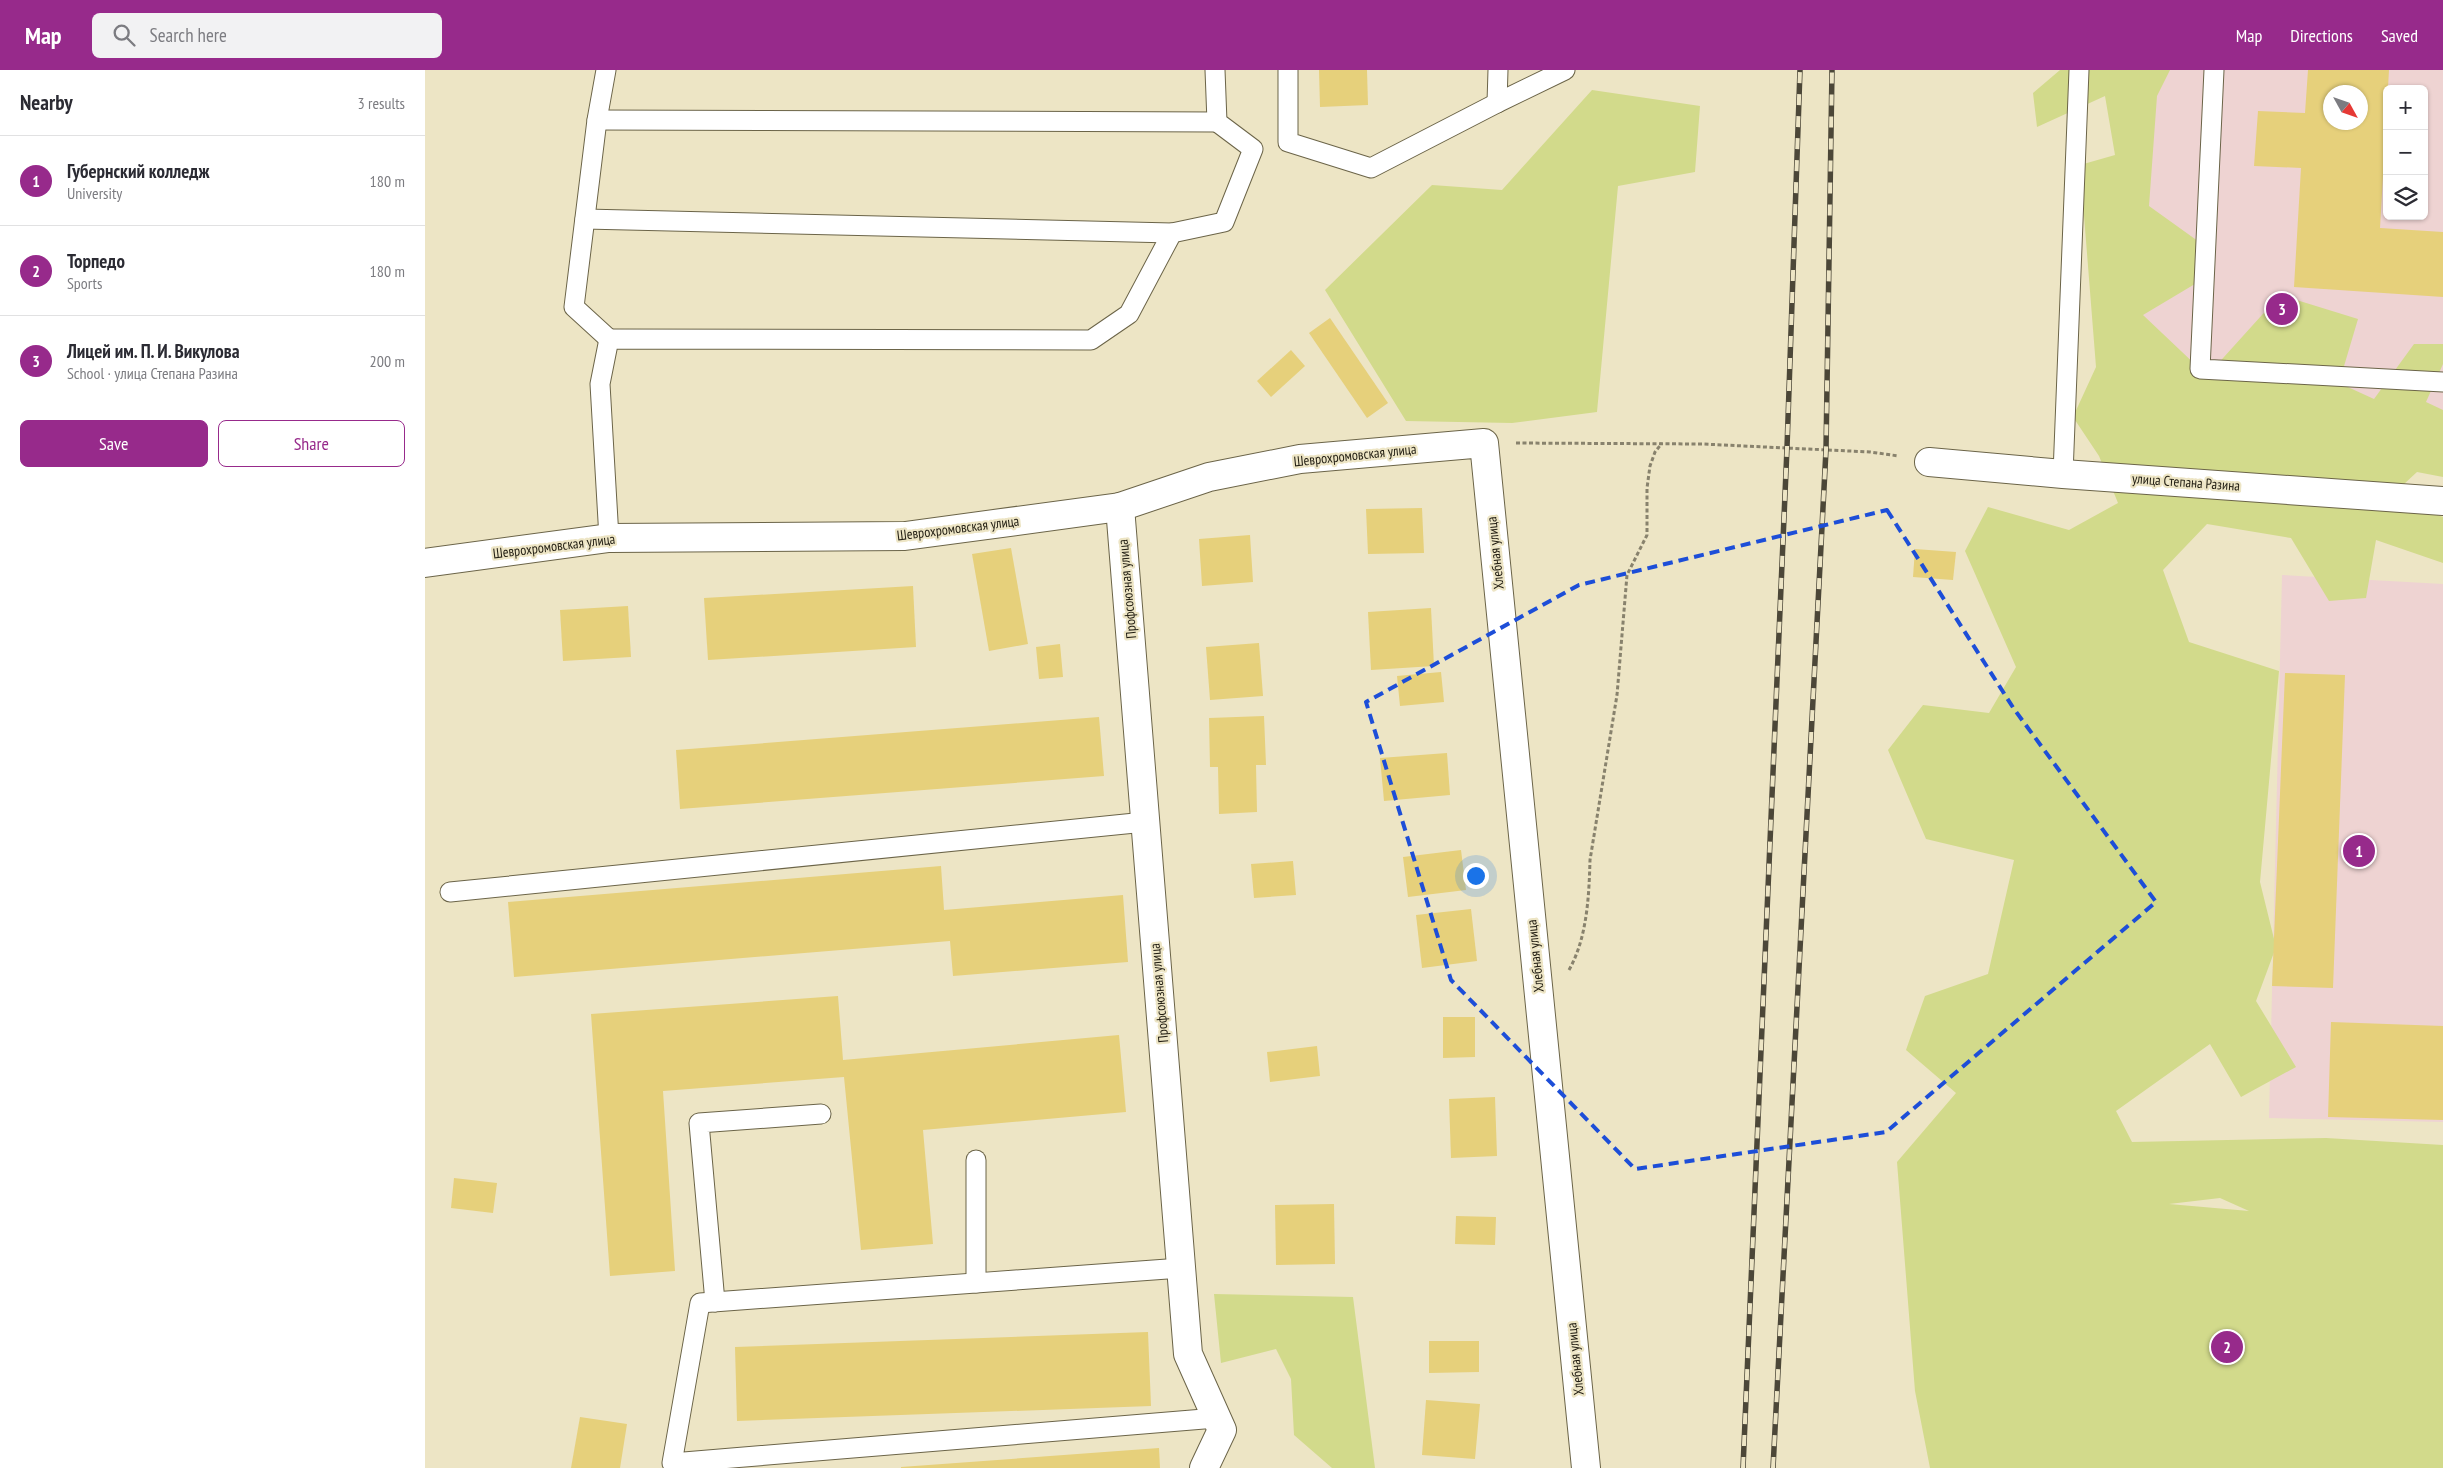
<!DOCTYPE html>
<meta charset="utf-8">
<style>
body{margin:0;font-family:"PT Sans Narrow",sans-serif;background:#f2f2f3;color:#2b2b33}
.controls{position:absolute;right:15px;top:15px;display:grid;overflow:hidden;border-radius:8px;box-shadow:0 1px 4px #0004}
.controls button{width:45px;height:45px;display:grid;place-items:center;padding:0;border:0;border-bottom:1px solid #e1e1e2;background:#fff;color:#2b2b33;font:25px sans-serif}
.compass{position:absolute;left:1898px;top:15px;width:45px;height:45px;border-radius:50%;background:#fff;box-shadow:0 1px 4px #0004;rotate:130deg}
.you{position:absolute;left:1050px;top:805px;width:18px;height:18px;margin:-12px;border:4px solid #fff;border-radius:50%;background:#1a73e8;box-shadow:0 0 0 8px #1a73e833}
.badge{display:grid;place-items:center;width:32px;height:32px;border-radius:50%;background:#972a8b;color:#fff;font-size:16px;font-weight:700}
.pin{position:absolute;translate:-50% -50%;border:2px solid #fff;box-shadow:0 1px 5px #0006}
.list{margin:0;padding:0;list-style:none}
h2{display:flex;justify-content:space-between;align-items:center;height:65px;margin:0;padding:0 20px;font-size:21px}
h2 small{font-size:16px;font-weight:400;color:#7c7c81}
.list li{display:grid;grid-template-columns:32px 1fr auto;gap:15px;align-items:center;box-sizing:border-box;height:90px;padding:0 20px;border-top:1px solid #e1e1e2}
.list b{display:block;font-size:19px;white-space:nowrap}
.list p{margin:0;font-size:16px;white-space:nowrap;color:#7c7c81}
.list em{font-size:16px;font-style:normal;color:#7c7c81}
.actions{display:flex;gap:10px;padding:15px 20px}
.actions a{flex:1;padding:11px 0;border:1px solid #972a8b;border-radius:8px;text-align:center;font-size:18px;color:#972a8b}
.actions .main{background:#972a8b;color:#fff}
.icon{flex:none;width:28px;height:28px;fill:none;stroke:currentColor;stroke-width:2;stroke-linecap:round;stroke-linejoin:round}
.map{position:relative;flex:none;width:2018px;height:1398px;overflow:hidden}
header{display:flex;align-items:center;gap:30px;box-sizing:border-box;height:70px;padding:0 25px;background:#972a8b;color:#fff}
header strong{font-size:24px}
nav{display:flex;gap:28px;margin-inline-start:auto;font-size:18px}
.search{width:350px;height:45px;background:#f2f2f3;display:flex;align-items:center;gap:12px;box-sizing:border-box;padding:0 18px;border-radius:8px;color:#7c7c81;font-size:19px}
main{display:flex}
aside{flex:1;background:#fff}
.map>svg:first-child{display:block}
</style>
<header>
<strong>Map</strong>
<div class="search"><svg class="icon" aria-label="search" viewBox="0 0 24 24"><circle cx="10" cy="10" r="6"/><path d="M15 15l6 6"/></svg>Search here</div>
<nav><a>Map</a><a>Directions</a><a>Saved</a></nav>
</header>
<main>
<aside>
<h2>Nearby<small>3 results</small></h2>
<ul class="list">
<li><span class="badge">1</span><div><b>Губернский колледж</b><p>University</p></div><em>180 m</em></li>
<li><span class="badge">2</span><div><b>Торпедо</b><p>Sports</p></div><em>180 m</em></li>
<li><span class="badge">3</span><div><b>Лицей им. П. И. Викулова</b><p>School · улица Степана Разина</p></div><em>200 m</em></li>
</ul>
<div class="actions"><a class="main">Save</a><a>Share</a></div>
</aside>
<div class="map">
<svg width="2018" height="1398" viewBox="0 0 2018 1398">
<rect width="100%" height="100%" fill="#ede5c5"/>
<!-- education -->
<g fill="#eed3d2" fill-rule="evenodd">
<path d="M1707,0H2018V346L1692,331ZM1962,19H1999V146H1962ZM1906,22H1936V52H1906Z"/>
<path d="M1857,505L2018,514V1052L1844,1048Z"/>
</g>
<!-- green -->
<g fill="#d2da8b" fill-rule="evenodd">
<path d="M1635,0H1745L1732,26L1724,136L1777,174L1785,205L1718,245L1775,299L1780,308L1855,225L1933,249L1914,313L1949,329L1989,274H2018V294L2001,332L2018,340V407L1992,402L1965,427L2018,447V493L1951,470L1941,528L1904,531L1866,468L1782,454L1738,500L1764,572L1854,601L1835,812L1851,877L1831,931L1871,997L1816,1027L1785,974L1691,1041L1707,1072L1901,1068L2018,1075V1398H1505L1490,1321L1472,1092L1531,1023L1481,980L1500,926L1563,904L1589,790L1501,769L1463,680L1498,635L1564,643L1591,597L1540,481L1563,437L1644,460L1693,433L1674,386L1648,347L1671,297L1655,95L1690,85L1680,26L1612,57L1608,23ZM1795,1128L1824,1141L1744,1134Z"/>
<path d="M1167,20L1275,36L1270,102L1193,116L1172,342L1087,353L981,351L900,220L1007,115L1077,120Z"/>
<path d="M789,1224L928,1227L950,1398H907L869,1365L866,1309L851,1279L796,1293Z"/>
</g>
<!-- building -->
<g fill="#e6d07b" fill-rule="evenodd">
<path d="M894,0H942L943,35L895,37Z"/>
<path d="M1883,0H1964L1955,158L2018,162V227L1869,217L1876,98L1829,96L1833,41L1880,43ZM1906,22H1936V52H1906Z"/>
<path d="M905,248L963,333L942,348L884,263Z"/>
<path d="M866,280L880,296L846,327L832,311Z"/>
<path d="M997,438L999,483L943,484L941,439Z"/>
<path d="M825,465L828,512L777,516L774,469Z"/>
<path d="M586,478L603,574L564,581L547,484Z"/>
<path d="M1490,479L1531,482L1528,510L1488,507Z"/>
<path d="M488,516L491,577L283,590L279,528Z"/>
<path d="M203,536L206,587L138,591L135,540Z"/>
<path d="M1006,538L1009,596L946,600L943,542Z"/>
<path d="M834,573L838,626L785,630L781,577Z"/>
<path d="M635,574L638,607L614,609L611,577Z"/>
<path d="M1016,602L1019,632L975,636L972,606Z"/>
<path d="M1860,603L1920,605L1908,918L1847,916Z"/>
<path d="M839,646L841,695H831L832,742L794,744L793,697H785L784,648Z"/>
<path d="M674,647L679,706L255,739L251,680Z"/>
<path d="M1022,683L1025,725L959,731L955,688Z"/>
<path d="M1036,780L1041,820L983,827L978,787Z"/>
<path d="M868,791L871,825L829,828L826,794Z"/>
<path d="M516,796L519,840L698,825L703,892L528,906L525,871L89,907L83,832Z"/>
<path d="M1046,839L1052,891L997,898L991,845Z"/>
<path d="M413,926L418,990L694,965L701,1042L498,1060L508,1174L436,1180L419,1007L238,1021L250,1201L185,1206L166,944Z"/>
<path d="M1018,947H1050V987L1018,988Z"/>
<path d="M1906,952L2018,956V1050L1903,1047Z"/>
<path d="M892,976L895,1006L845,1012L842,982Z"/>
<path d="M1070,1027L1072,1086L1026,1088L1024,1029Z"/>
<path d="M29,1108L72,1113L68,1143L26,1138Z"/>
<path d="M909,1134L910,1194L851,1195L850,1135Z"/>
<path d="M1031,1146L1071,1147L1070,1175L1030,1174Z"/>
<path d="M723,1262L726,1336L312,1351L310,1277Z"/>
<path d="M1004,1271H1054V1302L1004,1303Z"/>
<path d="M1001,1330L1055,1334L1050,1389L997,1385Z"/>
<path d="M155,1347L202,1354L195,1398H146Z"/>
<path d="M734,1378L735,1398H476V1397Z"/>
</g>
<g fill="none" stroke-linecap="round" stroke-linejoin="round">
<!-- service casing -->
<g stroke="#6b6448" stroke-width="21">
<g id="service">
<path d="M181,0L172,50L149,237L184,269"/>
<path d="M863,0V72L946,98L1072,33L1140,0"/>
<path d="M1789,0L1775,299L2018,312"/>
<path d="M1072,33L1073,0"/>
<path d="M172,50L792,52"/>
<path d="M160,149L747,163"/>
<path d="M1638,404L1654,0"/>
<path d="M184,468L175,314L184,269L666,270L704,244L747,163L799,152L828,79L792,52L790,0"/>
<path d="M25,822L720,752"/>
<path d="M756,1198L275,1233L247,1393L791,1348"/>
<path d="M551,1213V1090"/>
<path d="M290,1232L274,1053L396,1044"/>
</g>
</g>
<!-- minor casing -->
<g stroke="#6b6448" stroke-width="30">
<g id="minor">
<path d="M1504,392L1638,404L2018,431"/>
<path d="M695,437L763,1284L797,1360L779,1398"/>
<path d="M0,493L184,468L480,466L695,437L784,407L875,389L1059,373L1161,1398"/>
</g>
</g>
<!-- path -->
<g stroke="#88826d" stroke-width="3" stroke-dasharray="4 2.5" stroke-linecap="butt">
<path d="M1091,373L1277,374L1445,382L1474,386"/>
<path d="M1144,900C1162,868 1164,827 1165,790L1192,625L1202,505L1222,465V418L1225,396L1230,382L1237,373"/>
</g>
<!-- service -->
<use href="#service" stroke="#fff" stroke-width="19"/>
<!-- minor -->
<use href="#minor" stroke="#fff" stroke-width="28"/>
<!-- rail casing -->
<g stroke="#4c4738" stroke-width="5.5">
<g id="rail">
<path d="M1318,1398L1362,378L1375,0"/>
<path d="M1348,1398L1401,380L1407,0"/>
</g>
</g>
<!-- rail -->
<use href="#rail" stroke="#ede5c5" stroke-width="4" stroke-dasharray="11" stroke-linecap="butt"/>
</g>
<!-- marked area -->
<path fill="none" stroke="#1d4ed8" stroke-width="4" stroke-dasharray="10 6" stroke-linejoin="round" d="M1462,440L1589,639L1731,832L1461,1062L1210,1099L1026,910L941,632L1154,515Z"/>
<g text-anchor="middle" stroke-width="4.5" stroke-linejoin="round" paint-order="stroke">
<!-- street labels -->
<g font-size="14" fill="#201c11" stroke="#ede5c5">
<text transform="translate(930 385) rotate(-6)" y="5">Шеврохромовская улица</text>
<text transform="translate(1761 412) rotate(4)" y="5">улица Степана Разина</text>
<text transform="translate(533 458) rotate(-7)" y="5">Шеврохромовская улица</text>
<text transform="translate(129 476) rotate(-7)" y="5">Шеврохромовская улица</text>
<text transform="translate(1070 483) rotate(-96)" y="5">Хлебная улица</text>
<text transform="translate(702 519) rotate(-95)" y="5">Профсоюзная улица</text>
<text transform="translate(1110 886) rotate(-96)" y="5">Хлебная улица</text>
<text transform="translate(734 923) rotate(-95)" y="5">Профсоюзная улица</text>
<text transform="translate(1150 1289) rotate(-96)" y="5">Хлебная улица</text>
</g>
</g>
</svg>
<div class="controls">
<button>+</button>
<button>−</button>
<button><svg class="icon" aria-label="layers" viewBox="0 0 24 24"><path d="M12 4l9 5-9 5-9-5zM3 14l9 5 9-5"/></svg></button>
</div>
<svg class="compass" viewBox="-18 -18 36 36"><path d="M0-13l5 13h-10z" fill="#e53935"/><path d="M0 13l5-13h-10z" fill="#7c7c81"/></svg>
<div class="you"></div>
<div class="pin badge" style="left:1934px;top:781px">1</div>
<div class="pin badge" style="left:1802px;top:1277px">2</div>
<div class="pin badge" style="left:1857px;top:239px">3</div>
</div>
</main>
